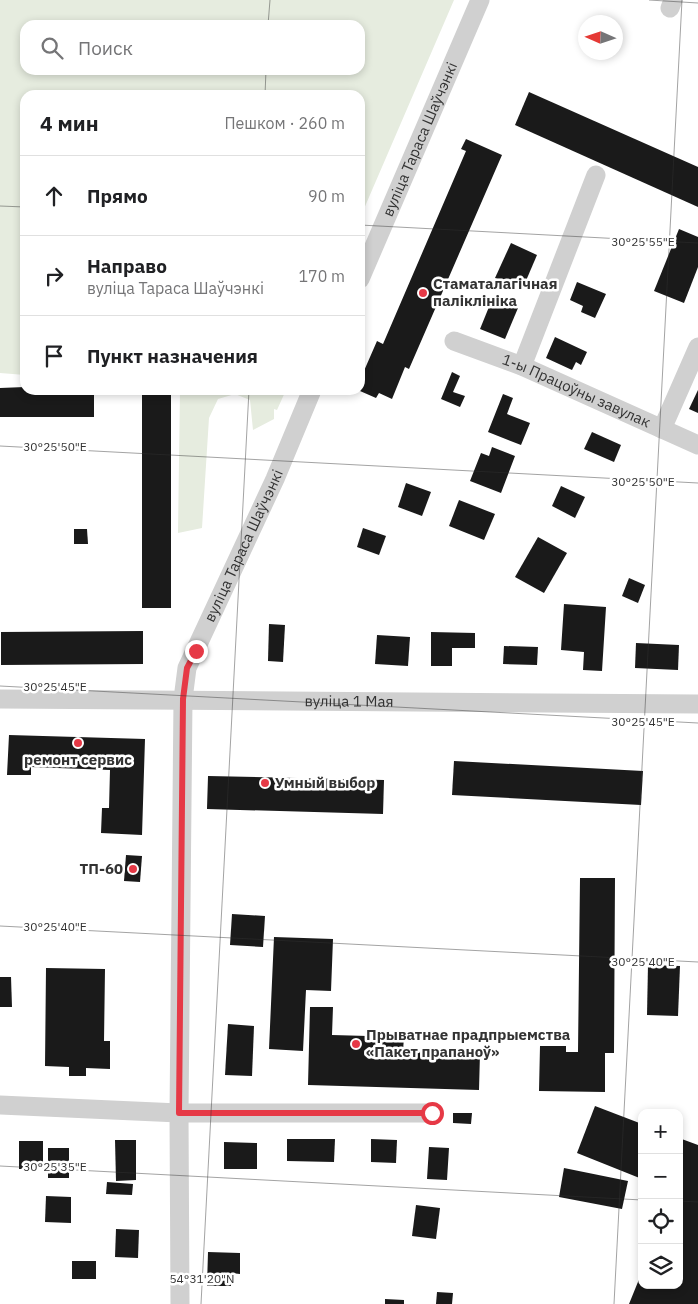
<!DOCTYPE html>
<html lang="ru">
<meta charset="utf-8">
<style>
body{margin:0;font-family:"IBM Plex Sans",sans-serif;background:#f6f6f6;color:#202124}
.controls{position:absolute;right:15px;bottom:15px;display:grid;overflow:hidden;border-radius:10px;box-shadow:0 2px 8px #0003}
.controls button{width:45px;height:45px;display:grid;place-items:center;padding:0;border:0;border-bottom:1px solid #e0e0e0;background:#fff;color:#202124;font:25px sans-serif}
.compass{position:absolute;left:578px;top:15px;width:45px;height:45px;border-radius:50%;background:#fff;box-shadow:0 2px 8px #0003;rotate:273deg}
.stop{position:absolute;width:15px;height:15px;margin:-11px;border:4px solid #e63946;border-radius:50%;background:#fff}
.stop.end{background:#e63946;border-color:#fff;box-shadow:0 1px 5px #0008}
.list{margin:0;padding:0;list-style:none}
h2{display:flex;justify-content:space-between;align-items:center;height:65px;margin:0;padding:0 20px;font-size:21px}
h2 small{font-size:16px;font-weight:400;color:#757577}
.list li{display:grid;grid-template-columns:32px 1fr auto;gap:15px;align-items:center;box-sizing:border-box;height:80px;padding:0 20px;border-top:1px solid #e0e0e0}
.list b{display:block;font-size:19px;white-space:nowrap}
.list p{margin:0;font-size:16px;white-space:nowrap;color:#757577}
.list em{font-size:16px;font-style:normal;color:#757577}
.icon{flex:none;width:28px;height:28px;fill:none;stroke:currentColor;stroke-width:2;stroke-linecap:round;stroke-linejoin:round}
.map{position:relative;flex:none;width:698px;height:1304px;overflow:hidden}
.search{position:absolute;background:#fff;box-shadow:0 2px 8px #0003;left:20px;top:20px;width:345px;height:55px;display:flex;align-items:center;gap:12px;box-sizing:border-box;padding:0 18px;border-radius:15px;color:#757577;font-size:19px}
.panel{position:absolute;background:#fff;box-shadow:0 2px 8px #0003;left:20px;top:90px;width:345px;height:305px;border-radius:15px}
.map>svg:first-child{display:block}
</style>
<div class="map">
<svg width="698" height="1304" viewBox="0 0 698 1304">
<rect width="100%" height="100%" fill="#fff"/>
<!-- green -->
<g fill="#e6ecdf" fill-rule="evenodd">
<path d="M0,0H454L360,218V95H25V375L0,373ZM25,25H360V70H25Z"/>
<path d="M180,390H286L277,410L274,409V419L253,430L250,400L235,394L218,399L209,418L202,528L178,533Z"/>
</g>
<!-- building -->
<g fill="#1a1a1a">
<path d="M529,92L698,167V207L515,125Z"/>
<path d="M466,139L502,155L409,369L405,367L392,399L379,393L376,398L360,391V380L377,341L383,344L466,151L461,149Z"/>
<path d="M679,229L698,237V267L684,303L654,291Z"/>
<path d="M511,243L537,255L522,290L495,278Z"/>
<path d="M577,282L606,294L595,318L581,312L583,306L570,300Z"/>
<path d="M493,297L518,308L505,339L480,329Z"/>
<path d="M555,337L587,352L581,365L576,362L572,370L546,358Z"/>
<path d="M452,372L460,376L453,392L465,396L460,407L441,399Z"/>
<path d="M25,387V390H94V417H0V388Z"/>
<rect x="142" y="390" width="29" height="218"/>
<path d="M698,390V413L689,409Z"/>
<path d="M503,394L513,398L507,414L530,423L521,445L488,432Z"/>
<path d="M592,432L621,445L614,462L584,449Z"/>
<path d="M492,447L515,456L501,493L470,481L481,453L489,456Z"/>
<path d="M406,483L431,492L422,516L398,507Z"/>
<path d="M561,486L585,497L575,518L552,506Z"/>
<path d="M459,500L495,514L484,540L449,526Z"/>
<path d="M363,528L386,536L379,555L357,547Z"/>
<path d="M74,529H87L88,544H74Z"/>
<path d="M538,537L567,553L544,593L515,577Z"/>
<path d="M629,578L645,585L638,603L622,596Z"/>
<path d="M564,604L606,607L602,671L583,670L584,652L561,650Z"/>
<path d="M269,624L285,625L283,662L268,661Z"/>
<path d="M143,631V664L1,665V632Z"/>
<path d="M431,632L475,633V648H452V666H431Z"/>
<path d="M377,635L410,637L408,666L375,664Z"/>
<path d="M636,643L679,645L678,670L635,668Z"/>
<path d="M504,646L538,647L537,665L503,664Z"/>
<path d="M9,735L145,739L142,835L101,833L102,808H109L110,770L31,767V775H7Z"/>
<path d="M454,761L643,771L641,805L452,795Z"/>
<path d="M208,776L384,780L383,814L207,809Z"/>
<path d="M126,855L142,856L140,882L124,881Z"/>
<path d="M580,878H615L614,1053H605V1092L539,1091L540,1046H566V1052H578Z"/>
<path d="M232,914L265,916L263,947L230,945Z"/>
<path d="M274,937L333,939L331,991L306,990L303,1051L269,1049Z"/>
<path d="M648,965L680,966L678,1016L647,1015Z"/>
<path d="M46,968L105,969L104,1041H110V1069L86,1068V1076H69V1067L45,1066Z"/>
<path d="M0,977H11L12,1007H0Z"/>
<path d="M310,1007H333L332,1035L404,1037L403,1051L480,1053L479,1090L308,1085Z"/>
<path d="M228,1024L254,1026L252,1076L225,1075Z"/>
<path d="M595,1106L642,1124V1179L577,1153Z"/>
<path d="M453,1113H472L471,1124L453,1123Z"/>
<path d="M679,1138L698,1145V1304H629L642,1272V1285H679Z"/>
<path d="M287,1139H335L334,1162L287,1161Z"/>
<path d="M371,1139L397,1140L396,1163L371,1162Z"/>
<path d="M115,1140H136V1180L116,1181Z"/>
<rect x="19" y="1141" width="24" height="28"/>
<path d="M224,1142L257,1143V1169H224Z"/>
<path d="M429,1147L449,1148L447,1180L427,1179Z"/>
<rect x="48" y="1148" width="21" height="30"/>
<path d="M564,1168L628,1181L622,1209L559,1197Z"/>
<path d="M107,1182L133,1184L132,1195L106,1194Z"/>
<path d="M46,1196L71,1197V1223L45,1222Z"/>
<path d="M416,1205L440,1208L436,1239L412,1236Z"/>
<path d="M116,1229L139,1230L138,1258L115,1257Z"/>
<path d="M208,1252L240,1253V1274L231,1273V1286H207Z"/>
<rect x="72" y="1261" width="24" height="18"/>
<path d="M437,1292L453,1293L452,1304H436Z"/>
<path d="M385,1299L404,1300V1304H385Z"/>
</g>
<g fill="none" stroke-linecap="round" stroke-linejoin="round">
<!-- minor -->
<g stroke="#d0d0d0" stroke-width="19">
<path d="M670,8L673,0"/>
<path id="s1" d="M360,279L480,0"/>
<path id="s2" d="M454,341L522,366L698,445"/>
<path d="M522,366L596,175"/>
<path d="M662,429L698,347"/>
<path id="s3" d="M0,699L698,704"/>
<path d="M0,1105L179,1113H432"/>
<path id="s4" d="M180,1304L179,1113L183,699L187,668L275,479L312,390"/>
</g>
</g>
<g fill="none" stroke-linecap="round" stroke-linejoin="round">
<!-- route -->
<path stroke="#e63946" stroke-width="6" d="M196,651L187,668L183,699L179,1113H432"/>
</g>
<!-- ticks -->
<path fill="none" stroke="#333" stroke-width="1" stroke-opacity="0.45" d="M649,0L698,3M268,25L270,0M265,95L266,70M0,206L25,207M360,225L698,243M0,446L698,483M0,686L698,723M0,926L698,962M0,1166L642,1200M679,1201L698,1202M201,1304L249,390M614,1304L682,0"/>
<!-- markers -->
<g fill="#e63946" stroke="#fff" stroke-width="2">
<circle cx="423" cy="293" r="5"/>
<circle cx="78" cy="743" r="5"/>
<circle cx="265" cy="783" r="5"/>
<circle cx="133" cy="869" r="5"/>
<circle cx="356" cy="1044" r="5"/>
</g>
<g text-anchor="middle" stroke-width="5" stroke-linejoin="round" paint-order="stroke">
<!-- street labels -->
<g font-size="15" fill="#333" stroke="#fff">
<text dy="5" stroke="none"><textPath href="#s1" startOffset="152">вуліца Тараса Шаўчэнкі</textPath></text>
<text dy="5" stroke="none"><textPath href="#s2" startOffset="132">1-ы Працоўны завулак</textPath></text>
<text dy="5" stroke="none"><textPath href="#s4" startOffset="771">вуліца Тараса Шаўчэнкі</textPath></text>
<text dy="5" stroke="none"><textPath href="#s3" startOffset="349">вуліца 1 Мая</textPath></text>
</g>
<!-- poi labels -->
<g font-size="15" font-weight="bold" fill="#333" stroke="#fff" text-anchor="start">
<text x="433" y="289">Стаматалагічная<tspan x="433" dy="17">паліклініка</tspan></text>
<text x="78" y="765" text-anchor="middle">ремонт сервис</text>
<text x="275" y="788">Умный выбор</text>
<text x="123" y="874" text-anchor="end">ТП-60</text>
<text x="366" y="1040">Прыватнае прадпрыемства<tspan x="366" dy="17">«Пакет прапаноў»</tspan></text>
</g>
</g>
<g font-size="12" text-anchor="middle" fill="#333" stroke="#fff" stroke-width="5" stroke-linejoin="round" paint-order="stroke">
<text x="643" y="246">30°25'55"E</text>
<text x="55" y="451">30°25'50"E</text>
<text x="643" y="486">30°25'50"E</text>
<text x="55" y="691">30°25'45"E</text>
<text x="643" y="726">30°25'45"E</text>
<text x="55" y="931">30°25'40"E</text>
<text x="643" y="966">30°25'40"E</text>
<text x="55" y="1171">30°25'35"E</text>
<text x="202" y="1283">54°31'20"N</text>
</g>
</svg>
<div class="controls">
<button>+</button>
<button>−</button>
<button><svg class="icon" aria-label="locate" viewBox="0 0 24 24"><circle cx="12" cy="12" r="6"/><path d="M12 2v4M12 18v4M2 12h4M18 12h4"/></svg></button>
<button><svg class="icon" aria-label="layers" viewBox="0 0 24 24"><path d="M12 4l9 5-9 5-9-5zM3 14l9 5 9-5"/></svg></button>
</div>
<svg class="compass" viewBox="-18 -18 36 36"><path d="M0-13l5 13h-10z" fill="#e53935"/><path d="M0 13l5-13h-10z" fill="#757577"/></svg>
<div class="stop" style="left:432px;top:1113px"></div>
<div class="stop end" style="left:196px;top:651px"></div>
<div class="search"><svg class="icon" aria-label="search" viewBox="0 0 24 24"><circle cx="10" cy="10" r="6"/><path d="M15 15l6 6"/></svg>Поиск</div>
<section class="panel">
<h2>4 мин<small>Пешком · 260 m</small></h2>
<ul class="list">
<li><svg class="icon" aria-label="ahead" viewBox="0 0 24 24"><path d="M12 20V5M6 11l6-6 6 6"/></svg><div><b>Прямо</b></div><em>90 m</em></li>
<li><svg class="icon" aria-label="right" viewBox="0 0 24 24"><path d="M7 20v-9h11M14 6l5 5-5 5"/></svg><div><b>Направо</b><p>вуліца Тараса Шаўчэнкі</p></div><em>170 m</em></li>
<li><svg class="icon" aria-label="arrive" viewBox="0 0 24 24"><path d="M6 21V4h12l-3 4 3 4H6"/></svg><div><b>Пункт назначения</b></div></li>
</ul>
</section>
</div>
